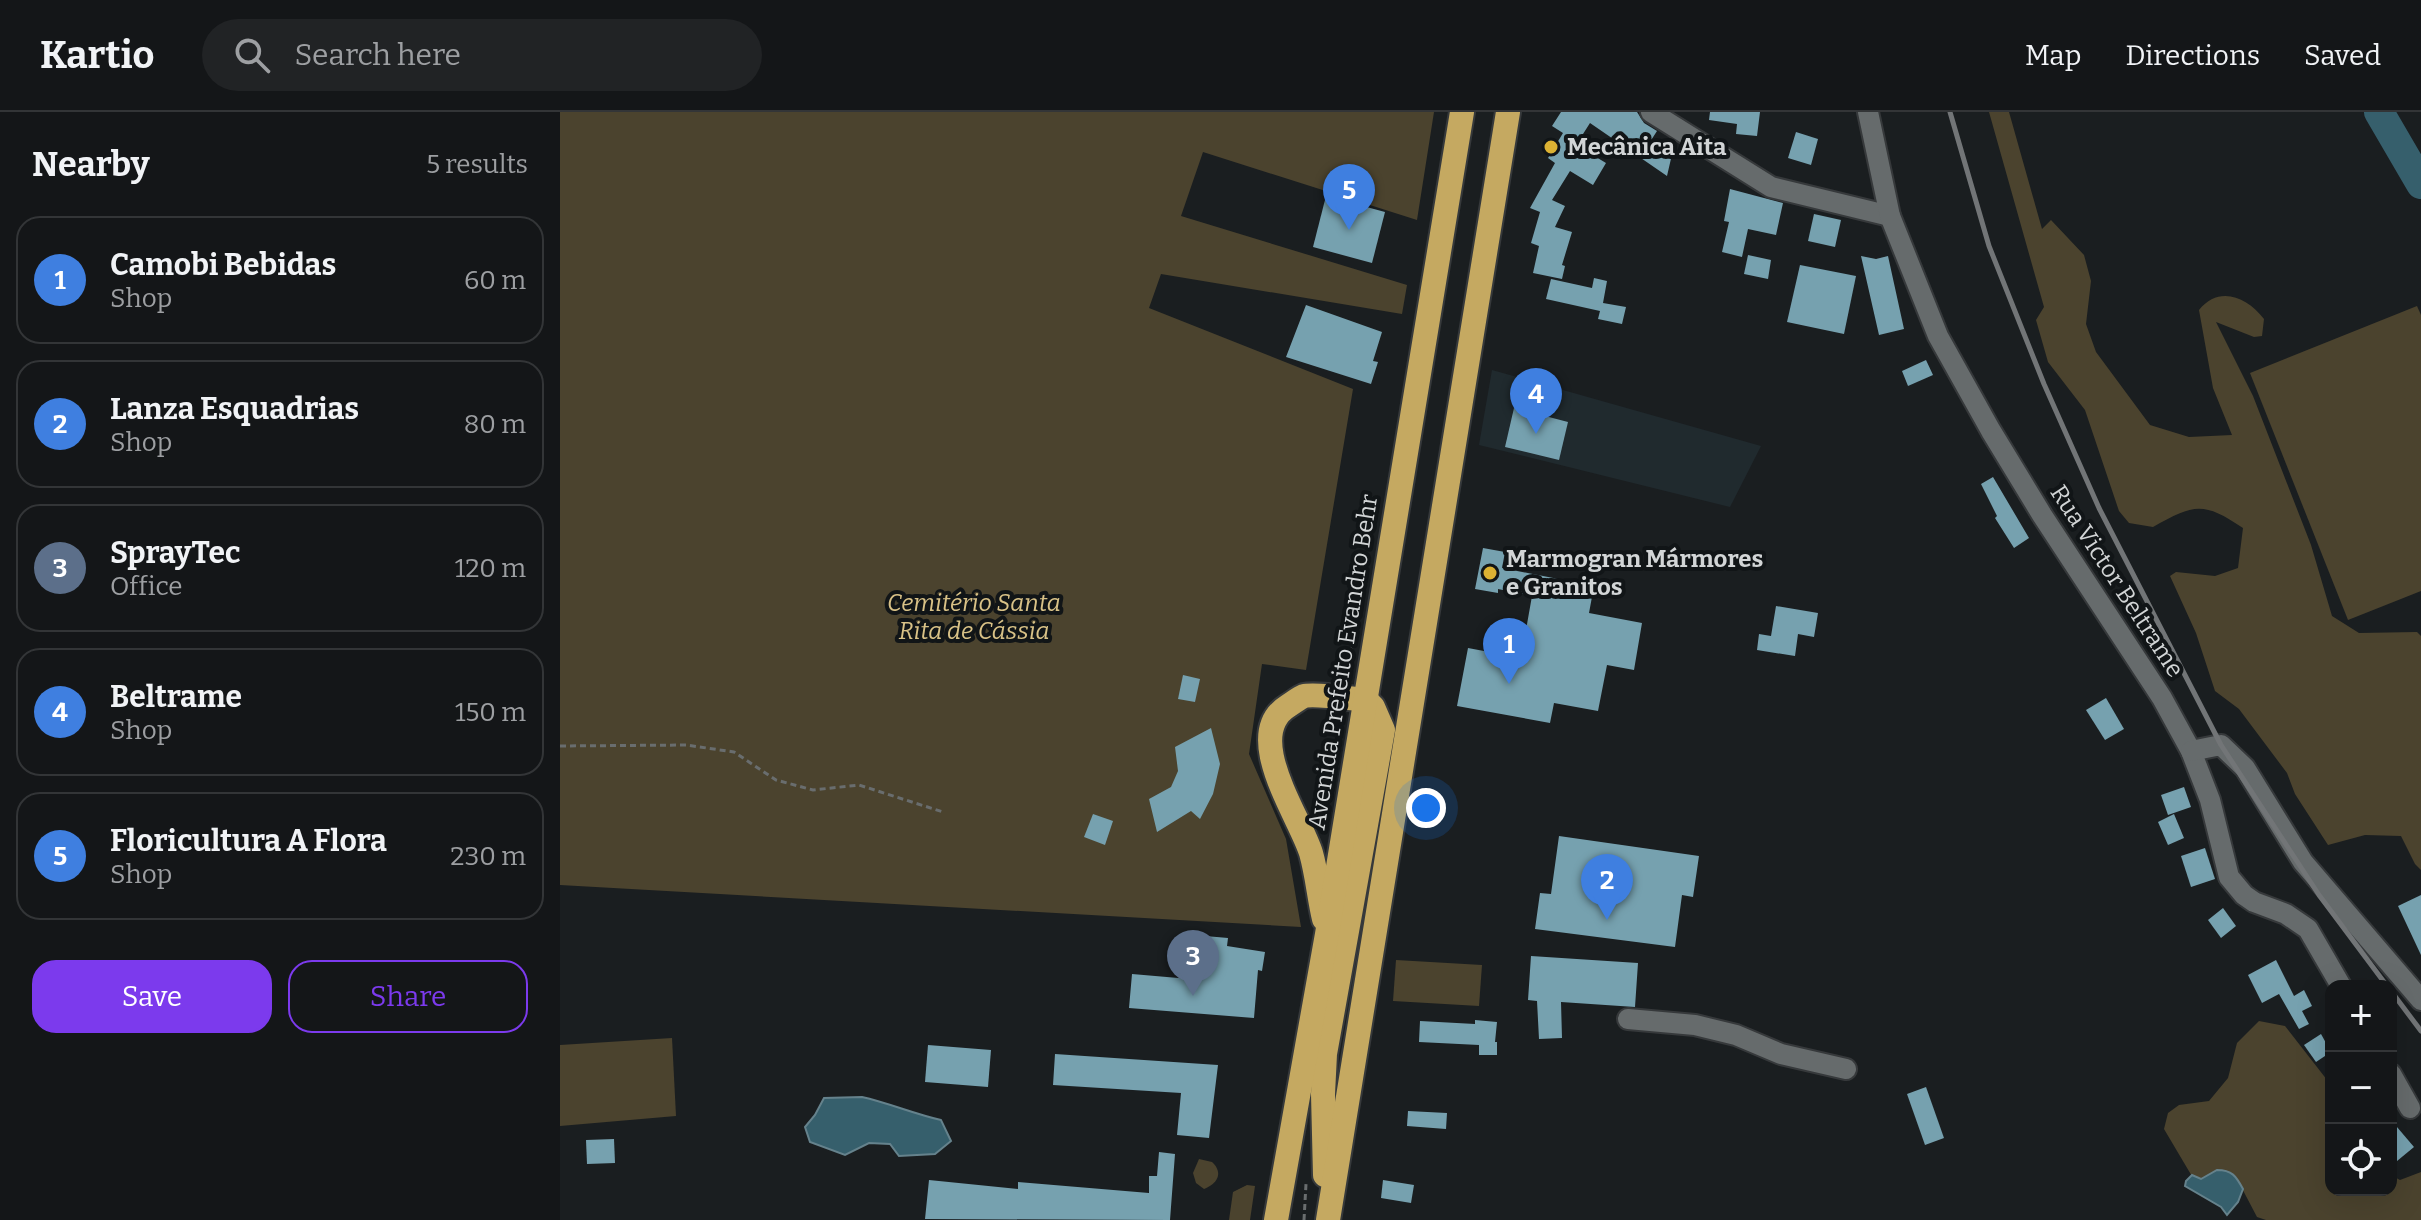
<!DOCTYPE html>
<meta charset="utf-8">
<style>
body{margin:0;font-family:Bitter,serif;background:#212325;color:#f1f3f6}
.controls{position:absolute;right:24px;bottom:24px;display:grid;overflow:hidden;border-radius:16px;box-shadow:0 8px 32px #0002}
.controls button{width:72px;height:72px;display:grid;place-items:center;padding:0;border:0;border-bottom:2px solid #333537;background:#141618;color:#f1f3f6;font:40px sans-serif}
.you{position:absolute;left:866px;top:696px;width:28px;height:28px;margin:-20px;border:6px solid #fff;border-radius:50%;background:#1a73e8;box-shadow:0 0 0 12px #1a73e833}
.badge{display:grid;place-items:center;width:52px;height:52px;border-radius:50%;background:#7c3aed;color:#fff;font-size:26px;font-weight:700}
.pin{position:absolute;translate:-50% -66px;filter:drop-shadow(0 2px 4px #0008)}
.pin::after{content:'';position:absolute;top:42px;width:28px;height:24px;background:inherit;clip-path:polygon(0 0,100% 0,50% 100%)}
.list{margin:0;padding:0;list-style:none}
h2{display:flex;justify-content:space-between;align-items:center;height:104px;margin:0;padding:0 32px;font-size:34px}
h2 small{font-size:26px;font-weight:400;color:#9d9fa2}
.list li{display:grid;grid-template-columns:52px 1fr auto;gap:24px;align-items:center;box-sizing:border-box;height:128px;margin:0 16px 16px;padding:0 16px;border:2px solid #333537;border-radius:24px}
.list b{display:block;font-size:30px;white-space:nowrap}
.list p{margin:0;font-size:26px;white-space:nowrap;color:#9d9fa2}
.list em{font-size:26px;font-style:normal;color:#9d9fa2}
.actions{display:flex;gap:16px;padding:24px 32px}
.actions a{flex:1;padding:18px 0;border:2px solid #7c3aed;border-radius:24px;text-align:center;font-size:28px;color:#7c3aed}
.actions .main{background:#7c3aed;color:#fff}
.icon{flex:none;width:44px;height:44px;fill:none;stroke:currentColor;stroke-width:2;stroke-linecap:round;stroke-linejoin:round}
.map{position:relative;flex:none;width:1861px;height:1108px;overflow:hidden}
header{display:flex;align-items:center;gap:48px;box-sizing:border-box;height:112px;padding:0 40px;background:#141618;border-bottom:2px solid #333537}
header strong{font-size:38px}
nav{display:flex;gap:44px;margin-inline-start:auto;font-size:28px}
.search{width:560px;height:72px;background:#212325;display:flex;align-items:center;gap:20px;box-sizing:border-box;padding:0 28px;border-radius:44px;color:#9d9fa2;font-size:30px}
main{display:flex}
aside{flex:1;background:#141618}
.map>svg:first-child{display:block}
</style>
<header>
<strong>Kartio</strong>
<div class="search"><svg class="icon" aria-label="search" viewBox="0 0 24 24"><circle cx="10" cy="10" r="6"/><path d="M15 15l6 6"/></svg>Search here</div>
<nav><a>Map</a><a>Directions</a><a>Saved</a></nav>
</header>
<main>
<aside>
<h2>Nearby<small>5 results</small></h2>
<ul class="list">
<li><span class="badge" style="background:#3f7fe0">1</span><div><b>Camobi Bebidas</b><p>Shop</p></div><em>60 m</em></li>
<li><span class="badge" style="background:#3f7fe0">2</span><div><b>Lanza Esquadrias</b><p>Shop</p></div><em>80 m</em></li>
<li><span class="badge" style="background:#5c6f8a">3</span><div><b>SprayTec</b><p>Office</p></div><em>120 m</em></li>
<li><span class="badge" style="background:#3f7fe0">4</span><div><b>Beltrame</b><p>Shop</p></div><em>150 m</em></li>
<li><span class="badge" style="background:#3f7fe0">5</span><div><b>Floricultura A Flora</b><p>Shop</p></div><em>230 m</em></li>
</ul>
<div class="actions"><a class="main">Save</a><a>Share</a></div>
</aside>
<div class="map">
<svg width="1861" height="1108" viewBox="0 0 1861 1108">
<rect width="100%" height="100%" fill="#1a1e20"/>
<!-- built -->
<path fill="#202a2e" d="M932,258L1201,334L1170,395L919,333Z"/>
<!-- green -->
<g fill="#4b432e">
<path d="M0,0H874L857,108L643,40L621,104L847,173L842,202L601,162L589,196L793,277L746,558L702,552L689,642L726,727L741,815L0,773Z"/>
<path d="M1429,0H1449L1482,117L1491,108L1524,143L1531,169L1526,212L1536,240L1590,313L1629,325L1672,323L1653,276L1639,198C1659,173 1687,185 1704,207L1702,224L1694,225L1656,210L1693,284L1751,433L1772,504L1799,521L1857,520L1861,524V758L1855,752L1841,724L1805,723L1768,733L1735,682L1727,661L1679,597L1655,579L1636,521L1610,464L1616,460L1655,464L1678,456L1683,416C1643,389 1634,392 1593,415L1569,411L1559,399L1525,298L1488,250L1476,208L1484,195Z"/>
<path d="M1857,194L1861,203V479L1788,508L1690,261Z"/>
<path d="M836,848L922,853L919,894L833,889Z"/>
<path d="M1699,909L1725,914L1771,973V1078H1831V1063L1840,1068L1861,1060V1108H1706L1697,1105L1676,1065L1657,1058L1641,1067L1633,1066L1604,1017L1608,1001L1619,993L1649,989L1668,966L1677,931Z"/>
<path d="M112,926L116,1004L0,1014V933Z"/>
<path d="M639,1047L652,1050C664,1061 657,1072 644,1077L636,1071L633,1061Z"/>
<path d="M687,1073L695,1074L690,1108H669L673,1080Z"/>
</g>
<!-- water -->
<g fill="#365f6c" stroke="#65828c" stroke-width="2">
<path d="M302,985C329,991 354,1002 381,1008L391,1029L375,1042L339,1044L330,1032L309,1031L285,1043L250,1030L245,1015L255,1003L264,986Z"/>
<path d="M1657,1058C1672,1058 1676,1064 1683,1077L1678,1090L1667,1103L1661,1095L1625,1074L1626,1069L1632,1063L1641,1067Z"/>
</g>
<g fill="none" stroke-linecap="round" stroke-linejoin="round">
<!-- river -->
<path stroke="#365f6c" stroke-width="30" d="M1819,0L1861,72"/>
</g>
<!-- building -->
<g fill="#76a1af">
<path d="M1001,0H1077L1084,11L1097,19L1088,33L1113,38L1107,64L1030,11L1016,33L1046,51L1033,73L1010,59L992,88L1005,94L995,115L1012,120L1002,153L1005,154L1002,167L973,161L979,134L971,131L980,100L970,96L995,51L988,46L1003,21L992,14Z"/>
<path d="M1150,0H1200L1197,24L1176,22L1177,12L1149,8Z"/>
<path d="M1236,20L1258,27L1251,53L1228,46Z"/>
<path d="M1170,77L1223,91L1216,123L1188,117L1182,145L1162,140L1169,110L1164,109Z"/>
<path d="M766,84L825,100L812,151L753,135Z"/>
<path d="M1254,102L1281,108L1275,135L1248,129Z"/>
<path d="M1188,143L1211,148L1208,167L1184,162Z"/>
<path d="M1301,144L1316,147L1328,144L1344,217L1319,223Z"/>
<path d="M1240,153L1296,164L1284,222L1227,210Z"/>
<path d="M1034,166L1047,169L1043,191L1066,195L1062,212L1038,207L1040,199L986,187L991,167L1032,176Z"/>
<path d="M746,193L822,220L813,249L818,250L811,272L726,245Z"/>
<path d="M1366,248L1373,263L1348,274L1342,259Z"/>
<path d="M954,296L1008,310L999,348L945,335Z"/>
<path d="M1433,365L1469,426L1454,436L1435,406L1437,404L1421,372Z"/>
<path d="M923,436L945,440L942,456L1034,474L1029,501L1082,511L1074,558L1047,553L1038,599L994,591L990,611L897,594L908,536L961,546L972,484L938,477V481L915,477Z"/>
<path d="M1216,494L1258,501L1254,525L1238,522L1235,544L1197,538L1199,522L1211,524Z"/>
<path d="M623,563L640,567L635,590L618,587Z"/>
<path d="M1546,586L1564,617L1545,628L1526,598Z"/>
<path d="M651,616L660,652L653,682L640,707L631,699L597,720L589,687L611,675L618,659L615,635Z"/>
<path d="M1624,675L1631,695L1608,703L1601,683Z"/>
<path d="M533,702L553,709L545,733L524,725Z"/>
<path d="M1614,702L1624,726L1608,733L1598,710Z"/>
<path d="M999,724L1139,744L1133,785L1122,783L1115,835L975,817L980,781L991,782Z"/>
<path d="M1645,736L1655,767L1631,775L1621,744Z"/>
<path d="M1861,783V843L1838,794Z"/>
<path d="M1663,796L1676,814L1661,826L1648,808Z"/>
<path d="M634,823L668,826L667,834L705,840L702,859L698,858L694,906L569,896L572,862L630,867Z"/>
<path d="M971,844L1078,851L1075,895L1001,890L1002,926L979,927L977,889L968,888Z"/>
<path d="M1716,848L1734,884L1744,878L1752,894L1742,899L1749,912L1739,917L1719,882L1702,891L1688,863Z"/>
<path d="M915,908L937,910L935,930H937V943H919V933L859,930L860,909L915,912Z"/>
<path d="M1761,922L1771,940L1756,950L1744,933Z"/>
<path d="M368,933L431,938L428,975L365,970Z"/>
<path d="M495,942L658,953L649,1026L617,1023L621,981L493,973Z"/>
<path d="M1366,975L1384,1026L1365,1033L1347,982Z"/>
<path d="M848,999L887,1001L886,1017L847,1014Z"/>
<path d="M1831,1008L1854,1035L1831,1054Z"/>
<path d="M54,1027L55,1051L27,1052L26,1028Z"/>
<path d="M599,1040L615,1042L610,1108L365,1107L369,1068L458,1077V1070L589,1081V1064H597Z"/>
<path d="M823,1068L854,1073L851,1091L821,1086Z"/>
</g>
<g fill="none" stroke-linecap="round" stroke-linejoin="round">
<!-- minor casing -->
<g stroke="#36393b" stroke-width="24">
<g id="minor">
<path d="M1091,0L1211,75L1330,104"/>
<path d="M1308,0L1330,104L1378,224L1431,319L1482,403L1602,586L1631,639L1650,688L1669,765L1684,783L1694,790L1726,802L1748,817L1781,874"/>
<path d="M1631,639L1661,633L1685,656L1743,750L1861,888"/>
<path d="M1068,907L1135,913L1176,923L1221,942L1286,957"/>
<path d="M1831,962L1850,996"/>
</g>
</g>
<!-- highway casing -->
<g stroke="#36393b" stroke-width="28">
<g id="highway">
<path d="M764,807C759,786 757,762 751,741C740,705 681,623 728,594C733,591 739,586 744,584C755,581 793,587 806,588L813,595L823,618L765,942L763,982L765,1063"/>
<path d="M716,1108L767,822L902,0"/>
<path d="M768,1108L948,0"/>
</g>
</g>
<!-- path -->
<g stroke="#696d6e" stroke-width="3" stroke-dasharray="6 4" stroke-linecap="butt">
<path d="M787,545L793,532"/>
<path d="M0,634L126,633L174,640L216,668L253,678L299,673L383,700"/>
<path d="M744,1108L746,1072"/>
</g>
<!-- minor -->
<use href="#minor" stroke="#666b6c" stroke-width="20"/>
<!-- highway -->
<use href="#highway" stroke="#c5a961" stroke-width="24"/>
<!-- rail -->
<g stroke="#727577" stroke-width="5">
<path d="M1390,0L1429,134L1484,272L1539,396L1661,633L1759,783L1827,874"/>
<path d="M1831,879L1861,919"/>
</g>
</g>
<!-- markers -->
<g fill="#dcb233" stroke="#111517" stroke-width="3">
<circle cx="991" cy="35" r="8"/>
<circle cx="930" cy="461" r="8"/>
</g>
<g text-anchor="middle" stroke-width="8" stroke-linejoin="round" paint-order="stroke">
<!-- poi labels -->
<g font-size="24" font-weight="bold" fill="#d2d5d6" stroke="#111517" text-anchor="start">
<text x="1007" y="43">Mecânica Aita</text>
<text x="946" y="455">Marmogran Mármores<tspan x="946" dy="28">e Granitos</tspan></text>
</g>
<!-- street labels -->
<g font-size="24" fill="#d2d5d6" stroke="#111517">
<text transform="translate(1557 469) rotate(57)" y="8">Rua Victor Beltrame</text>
<text transform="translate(783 550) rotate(-81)" y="8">Avenida Prefeito Evandro Behr</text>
</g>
<!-- park labels -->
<g font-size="24" font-style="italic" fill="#d9c287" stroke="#111517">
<text x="414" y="499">Cemitério Santa<tspan x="414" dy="28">Rita de Cássia</tspan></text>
</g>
</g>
</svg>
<div class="controls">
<button>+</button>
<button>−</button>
<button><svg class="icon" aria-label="locate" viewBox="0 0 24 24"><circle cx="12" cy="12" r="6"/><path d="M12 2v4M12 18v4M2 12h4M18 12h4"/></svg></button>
</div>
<div class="you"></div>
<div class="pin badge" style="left:949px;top:572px;background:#3f7fe0">1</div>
<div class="pin badge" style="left:1047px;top:808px;background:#3f7fe0">2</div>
<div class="pin badge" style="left:633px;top:884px;background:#5c6f8a">3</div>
<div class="pin badge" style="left:976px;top:322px;background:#3f7fe0">4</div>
<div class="pin badge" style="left:789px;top:118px;background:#3f7fe0">5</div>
</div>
</main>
